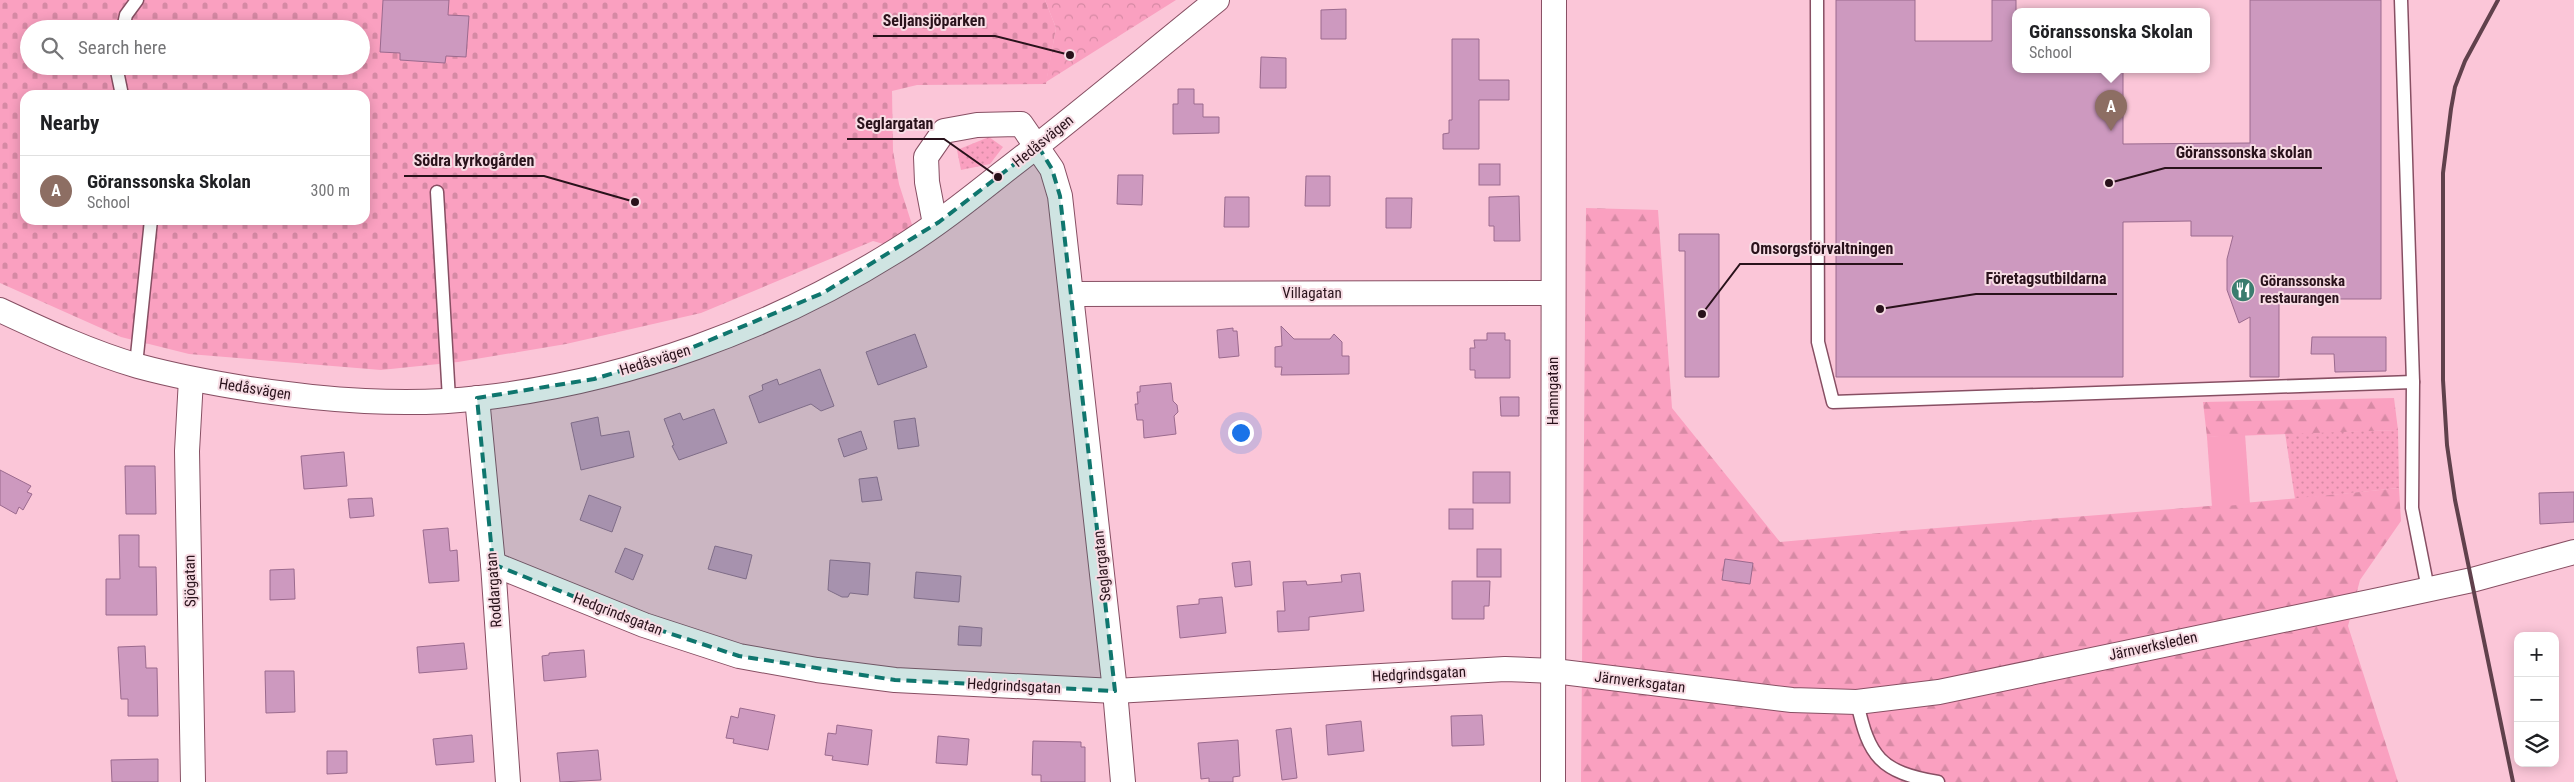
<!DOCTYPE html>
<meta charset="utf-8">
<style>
body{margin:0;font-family:"Roboto Condensed",sans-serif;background:#f2f2f2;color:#202124}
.controls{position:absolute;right:15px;bottom:15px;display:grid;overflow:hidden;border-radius:10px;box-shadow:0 2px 12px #0003}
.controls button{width:45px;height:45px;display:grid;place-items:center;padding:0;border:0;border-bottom:1px solid #e0e0e0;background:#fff;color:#202124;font:25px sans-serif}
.you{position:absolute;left:1240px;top:432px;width:18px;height:18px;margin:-12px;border:4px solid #fff;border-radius:50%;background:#1a73e8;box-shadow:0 0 0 8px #1a73e833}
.badge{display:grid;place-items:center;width:32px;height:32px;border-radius:50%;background:#3b7d6f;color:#fff;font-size:16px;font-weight:700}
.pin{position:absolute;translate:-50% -41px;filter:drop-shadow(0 1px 2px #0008)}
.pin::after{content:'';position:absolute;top:26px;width:18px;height:15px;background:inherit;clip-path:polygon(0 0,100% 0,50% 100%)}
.popup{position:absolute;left:2012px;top:8px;width:198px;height:65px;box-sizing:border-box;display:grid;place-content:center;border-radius:10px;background:#fff;filter:drop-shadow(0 1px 4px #0005);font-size:16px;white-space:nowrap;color:#757577}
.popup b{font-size:19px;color:#202124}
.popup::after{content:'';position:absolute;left:50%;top:100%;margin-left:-10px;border:10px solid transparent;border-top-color:#fff}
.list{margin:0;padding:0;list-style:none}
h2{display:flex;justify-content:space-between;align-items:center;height:65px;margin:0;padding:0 20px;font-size:21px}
h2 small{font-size:16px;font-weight:400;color:#757577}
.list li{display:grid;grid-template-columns:32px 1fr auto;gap:15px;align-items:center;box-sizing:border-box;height:70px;padding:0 20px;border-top:1px solid #e0e0e0}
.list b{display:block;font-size:19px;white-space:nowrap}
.list p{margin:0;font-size:16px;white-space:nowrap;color:#757577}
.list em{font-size:16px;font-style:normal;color:#757577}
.icon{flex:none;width:28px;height:28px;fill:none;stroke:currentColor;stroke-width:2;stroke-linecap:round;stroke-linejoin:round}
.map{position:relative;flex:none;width:2574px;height:782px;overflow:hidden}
.search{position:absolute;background:#fff;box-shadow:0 2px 12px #0003;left:20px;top:20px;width:350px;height:55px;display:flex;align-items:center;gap:12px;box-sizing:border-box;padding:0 18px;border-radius:28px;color:#757577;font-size:19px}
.panel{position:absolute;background:#fff;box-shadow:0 2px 12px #0003;left:20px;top:90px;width:350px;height:135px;border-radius:15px}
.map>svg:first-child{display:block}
</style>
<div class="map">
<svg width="2574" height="782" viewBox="0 0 2574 782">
<defs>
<pattern id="grass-dots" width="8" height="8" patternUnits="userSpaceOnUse" patternTransform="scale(1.25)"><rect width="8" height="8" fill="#faa0c0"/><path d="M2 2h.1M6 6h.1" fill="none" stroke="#d689a4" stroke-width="1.8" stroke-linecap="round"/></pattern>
<pattern id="forest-firs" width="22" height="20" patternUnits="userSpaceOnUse" patternTransform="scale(1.25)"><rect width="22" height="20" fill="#faa0c0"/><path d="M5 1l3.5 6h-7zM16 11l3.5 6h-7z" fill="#d689a4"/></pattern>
<pattern id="cemetery-stones" width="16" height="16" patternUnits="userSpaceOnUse" patternTransform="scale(1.25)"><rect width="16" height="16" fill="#faa0c0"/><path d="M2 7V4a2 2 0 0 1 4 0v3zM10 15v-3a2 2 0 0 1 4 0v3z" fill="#d689a4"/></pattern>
<pattern id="park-crowns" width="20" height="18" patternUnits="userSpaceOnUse" patternTransform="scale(1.25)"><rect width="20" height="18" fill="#faa0c0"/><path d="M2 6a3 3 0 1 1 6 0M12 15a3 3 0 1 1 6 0" fill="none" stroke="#d689a4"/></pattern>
</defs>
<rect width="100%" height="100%" fill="#fbc6d8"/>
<!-- grass -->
<g fill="url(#grass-dots)">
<path d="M989,137L1003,147L990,164L961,170L957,150Z"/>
<path d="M2398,430L2399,488L2295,499L2285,433Z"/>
</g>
<!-- forest -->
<g fill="url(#forest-firs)">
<path d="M1586,208L1658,210L1672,408L1780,542C1986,522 2193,510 2399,488L2401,521L2360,580L2348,626L2398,782H1581Z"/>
<path d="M2394,398L2398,430L2207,437L2203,402Z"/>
</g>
<!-- cemetery -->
<path fill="url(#cemetery-stones)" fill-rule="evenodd" d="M0,0H1045L1056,28L1046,84L917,85L892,91L893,151L899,184L915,234L894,247L873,241L701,313L566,344L458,362L381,370L189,354L121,337L0,283ZM29,29H361V66H29ZM25,95H365V220H25Z"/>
<!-- park -->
<path fill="url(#park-crowns)" d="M1045,0H1176L1046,82L1056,28Z"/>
<!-- garden -->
<path fill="#faa0c0" d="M2245,434L2250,504L2212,507L2207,437Z"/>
<!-- building -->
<g fill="#cd99bf" stroke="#9b6a8e">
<path d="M383,0H449L448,15L469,16L466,57L446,56L445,63L400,60V53L380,52Z"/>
<path d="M1836,0H1915V41H1992V0H2016V70H2123V144L2250,143V0H2381V299H2279V377H2250V317L2239,323L2227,290V259L2233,236H2191V221L2123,222V377H1836Z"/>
<path d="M1346,9V39H1321V10Z"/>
<path d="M1452,39H1479V80H1509V100H1479V149H1443V134L1449,133V120H1452Z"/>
<path d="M1261,57L1286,58V88H1260Z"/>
<path d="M1178,89H1194V104H1203V117H1219V133L1173,134V104H1178Z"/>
<rect x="1479" y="164" width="21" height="21"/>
<path d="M1118,175H1143L1142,205L1117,204Z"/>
<path d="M1306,176H1330V206H1305Z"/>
<path d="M1519,196L1520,241H1494V226H1489V197Z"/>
<path d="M1225,197H1249V227H1224Z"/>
<path d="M1386,198H1412L1411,228H1386Z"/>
<path d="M1679,234H1719V377H1685V251H1679Z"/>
<path d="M1281,326L1294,339H1330L1334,334L1342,342V356H1349V374L1281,375L1282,367H1275V347L1282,346Z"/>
<path d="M1233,328V331H1237L1239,356L1219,358L1217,330Z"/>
<path d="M1487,333H1505V340H1510V378H1475V370H1470V348H1475L1474,340H1487Z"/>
<path d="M915,334L927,367L878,385L866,352Z"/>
<path d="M2312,337H2386V371L2335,372L2334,354H2311Z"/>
<path d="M820,369L834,406L821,411L811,404L759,423L749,396L763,390L762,385L777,379L779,385Z"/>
<path d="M1171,383L1173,401L1177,405L1178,412L1174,416L1176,434L1144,438L1143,420H1137L1135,404H1138L1137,392H1140V386Z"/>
<path d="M1500,397H1519V416H1501Z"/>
<path d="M714,409L727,443L679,460L672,446L674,445L664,419L680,413L683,420Z"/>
<path d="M598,417L601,436L629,431L634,457L581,470L571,423Z"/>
<path d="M915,418L919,446L898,449L894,421Z"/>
<path d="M861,431L867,449L844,457L838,439Z"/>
<path d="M344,452L347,486L304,489L301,456Z"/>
<path d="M125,466H155L156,514H126Z"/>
<path d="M0,470L31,486L27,492L32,494L23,510L19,507L16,514L0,505Z"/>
<rect x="1473" y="472" width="37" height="31"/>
<path d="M877,477L882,500L862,502L859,479Z"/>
<path d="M2574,492V522L2540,524L2539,493Z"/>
<path d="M589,495L621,507L612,532L580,520Z"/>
<path d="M372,498L374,516L350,518L348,499Z"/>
<rect x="1449" y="509" width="24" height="20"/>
<path d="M448,528L450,551L457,550L459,581L429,583L423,530Z"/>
<path d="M119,535H139V567H156L157,615H106V579H120Z"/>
<path d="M715,546L752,555L746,579L708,569Z"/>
<path d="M625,548L643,555L633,580L615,572Z"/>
<rect x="1477" y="549" width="24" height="28"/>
<path d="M1725,559L1753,563L1750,584L1722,580Z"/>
<path d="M830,560L870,563L868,595L850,593L848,597H842L828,590Z"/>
<path d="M1250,561L1252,585L1235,587L1232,563Z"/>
<path d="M294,569L295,599L270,600V570Z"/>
<path d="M916,572L961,576L959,602L914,598Z"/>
<path d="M1360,573L1364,611L1309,617V630L1278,632L1277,611H1285L1283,582L1306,581L1307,585L1342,582L1341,575Z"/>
<path d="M1452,581H1490L1489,606H1484V619H1452Z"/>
<path d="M1222,597L1226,633L1180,638L1177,606L1199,604V599Z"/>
<path d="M959,626L982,628L981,646L958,645Z"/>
<path d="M464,643L467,669L419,673L417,647Z"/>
<path d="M145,646L146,668H157L158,716H128V699H121L118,647Z"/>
<path d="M584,650L586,677L544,681L542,656L549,655V653Z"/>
<path d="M265,671H294L295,712L266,713Z"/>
<path d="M740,708L775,715L768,750L733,743L734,739L726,738L731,716L738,718Z"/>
<path d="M1482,715L1484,745L1452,746L1451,716Z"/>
<path d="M1361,721L1364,751L1328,755L1326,725Z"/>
<path d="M837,725L872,730L868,765L832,760L833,756L825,755L828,733L836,734Z"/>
<path d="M1291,728L1297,778L1282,780L1276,730Z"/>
<path d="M472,735L474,762L436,765L433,739Z"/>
<path d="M938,736L969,739L967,765L936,763Z"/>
<path d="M1238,740L1240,776L1233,777V782H1209V778L1201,779L1198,743Z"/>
<path d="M1033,741L1081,742V747H1085V782H1041V775H1032Z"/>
<path d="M598,750L601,780L560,782L557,753Z"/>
<path d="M327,751H347V773L327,774Z"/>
<path d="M158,759V782H112L111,760Z"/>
</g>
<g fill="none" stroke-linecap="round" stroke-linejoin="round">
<!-- service casing -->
<g stroke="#874f63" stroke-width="15">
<g id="service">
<path d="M1817,0L1818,342L1833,402L2413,382"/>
<path d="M2401,0L2413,382L2412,508L2428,589"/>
<path d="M123,29L126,15L137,0"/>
<path d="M116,66L122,95"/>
<path d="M437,192L449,399"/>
<path d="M136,365L151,220"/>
<path d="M1857,702C1869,757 1880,772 1938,782"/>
</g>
</g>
<!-- minor casing -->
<g stroke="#874f63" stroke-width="26">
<g id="minor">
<path d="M935,224L927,182L926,157L944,131L977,125L1021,124L1052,169L1060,196L1115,691L1123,782"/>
<path d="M1073,294L1552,293"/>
<path d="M0,310C45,331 90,352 138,366C175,376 212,383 250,389C325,400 404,407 480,398C627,381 771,329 897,250C934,227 967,201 1001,174C1074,118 1145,58 1217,0"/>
<path d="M191,379L187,451L193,782"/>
<path d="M477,398L493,564L508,782"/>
<path d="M493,564L644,625L739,656L817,670L895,680L1115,691L1505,669L1554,671L1792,700L1857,702L1939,692L2379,600L2472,580L2574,552"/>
<path d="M1553,782L1554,0"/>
</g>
</g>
<!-- service -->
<use href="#service" stroke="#fff" stroke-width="12"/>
<!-- minor -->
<use href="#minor" stroke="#fff" stroke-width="24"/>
<!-- rail -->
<path stroke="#60414c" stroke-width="4" d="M2498,0L2465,61L2455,87L2451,109L2443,173V380L2447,445L2455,500L2513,782"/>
</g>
<!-- marked area -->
<path fill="#0f766e" fill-opacity="0.2" stroke="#0f766e" stroke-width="4" stroke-dasharray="10 6" stroke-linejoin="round" d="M1038,146L1052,169L1060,196L1115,691L895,680L739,656L644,625L493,564L477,398L594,379L679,353L823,293L939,222Z"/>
<!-- icons -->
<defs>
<g id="restaurant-disc" transform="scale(1.25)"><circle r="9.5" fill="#3b7d6f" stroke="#f7dce4"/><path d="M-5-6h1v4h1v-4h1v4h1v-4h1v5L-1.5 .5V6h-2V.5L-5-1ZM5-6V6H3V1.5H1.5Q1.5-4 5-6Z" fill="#fff"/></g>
</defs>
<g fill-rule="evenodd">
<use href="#restaurant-disc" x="2243" y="290"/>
</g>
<g text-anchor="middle" stroke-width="4" stroke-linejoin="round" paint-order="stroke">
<!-- street labels -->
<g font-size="15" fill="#29121b" stroke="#f7dce4">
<text transform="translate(1043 141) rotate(-39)" y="5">Hedåsvägen</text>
<text x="1312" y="298">Villagatan</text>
<text transform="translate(655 360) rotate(-17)" y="5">Hedåsvägen</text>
<text transform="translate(255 389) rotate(9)" y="5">Hedåsvägen</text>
<text transform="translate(1553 391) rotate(-90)" y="5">Hamngatan</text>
<text transform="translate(1102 566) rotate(-96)" y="5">Seglargatan</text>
<text transform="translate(190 581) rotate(-91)" y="5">Sjögatan</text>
<text transform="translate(494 590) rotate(-94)" y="5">Roddargatan</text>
<text transform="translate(618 614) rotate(21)" y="5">Hedgrindsgatan</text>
<text transform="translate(2153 646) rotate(-12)" y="5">Järnverksleden</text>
<text transform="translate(1419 674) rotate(-3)" y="5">Hedgrindsgatan</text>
<text transform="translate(1640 682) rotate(7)" y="5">Järnverksgatan</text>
<text transform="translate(1014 686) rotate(3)" y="5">Hedgrindsgatan</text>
</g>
<!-- poi labels -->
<g font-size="15" font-weight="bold" fill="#29121b" stroke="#f7dce4" text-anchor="start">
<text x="2260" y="286">Göranssonska<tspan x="2260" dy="17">restaurangen</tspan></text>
</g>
</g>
<!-- callouts -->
<path fill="none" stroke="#29121b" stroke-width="2" d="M1070 55L995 36H873M998 177L944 139H847M2109 183L2165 168H2322M635 202L544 176H404M1702 314L1740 264H1903M1880 309L1976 294H2117"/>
<g fill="#29121b" stroke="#f7dce4" stroke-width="2">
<circle cx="1070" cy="55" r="5"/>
<circle cx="998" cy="177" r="5"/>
<circle cx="2109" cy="183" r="5"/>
<circle cx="635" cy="202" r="5"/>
<circle cx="1702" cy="314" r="5"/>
<circle cx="1880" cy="309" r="5"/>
</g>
<g font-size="16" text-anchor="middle" font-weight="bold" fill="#29121b" stroke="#f7dce4" stroke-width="4" stroke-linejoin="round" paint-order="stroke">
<text x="934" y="26">Seljansjöparken</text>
<text x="895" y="129">Seglargatan</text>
<text x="2244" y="158">Göranssonska skolan</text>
<text x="474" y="166">Södra kyrkogården</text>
<text x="1822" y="254">Omsorgsförvaltningen</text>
<text x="2046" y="284">Företagsutbildarna</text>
</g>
</svg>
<div class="controls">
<button>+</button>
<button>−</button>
<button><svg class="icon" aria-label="layers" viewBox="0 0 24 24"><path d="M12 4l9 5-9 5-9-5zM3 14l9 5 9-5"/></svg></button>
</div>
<div class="you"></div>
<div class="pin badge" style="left:2111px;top:131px;background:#8d6e63">A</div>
<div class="popup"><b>Göranssonska Skolan</b>School</div>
<div class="search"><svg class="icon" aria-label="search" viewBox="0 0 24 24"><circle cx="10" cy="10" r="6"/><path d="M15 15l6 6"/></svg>Search here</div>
<section class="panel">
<h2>Nearby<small></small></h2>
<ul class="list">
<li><span class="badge" style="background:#8d6e63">A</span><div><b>Göranssonska Skolan</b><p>School</p></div><em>300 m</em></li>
</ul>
</section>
</div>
